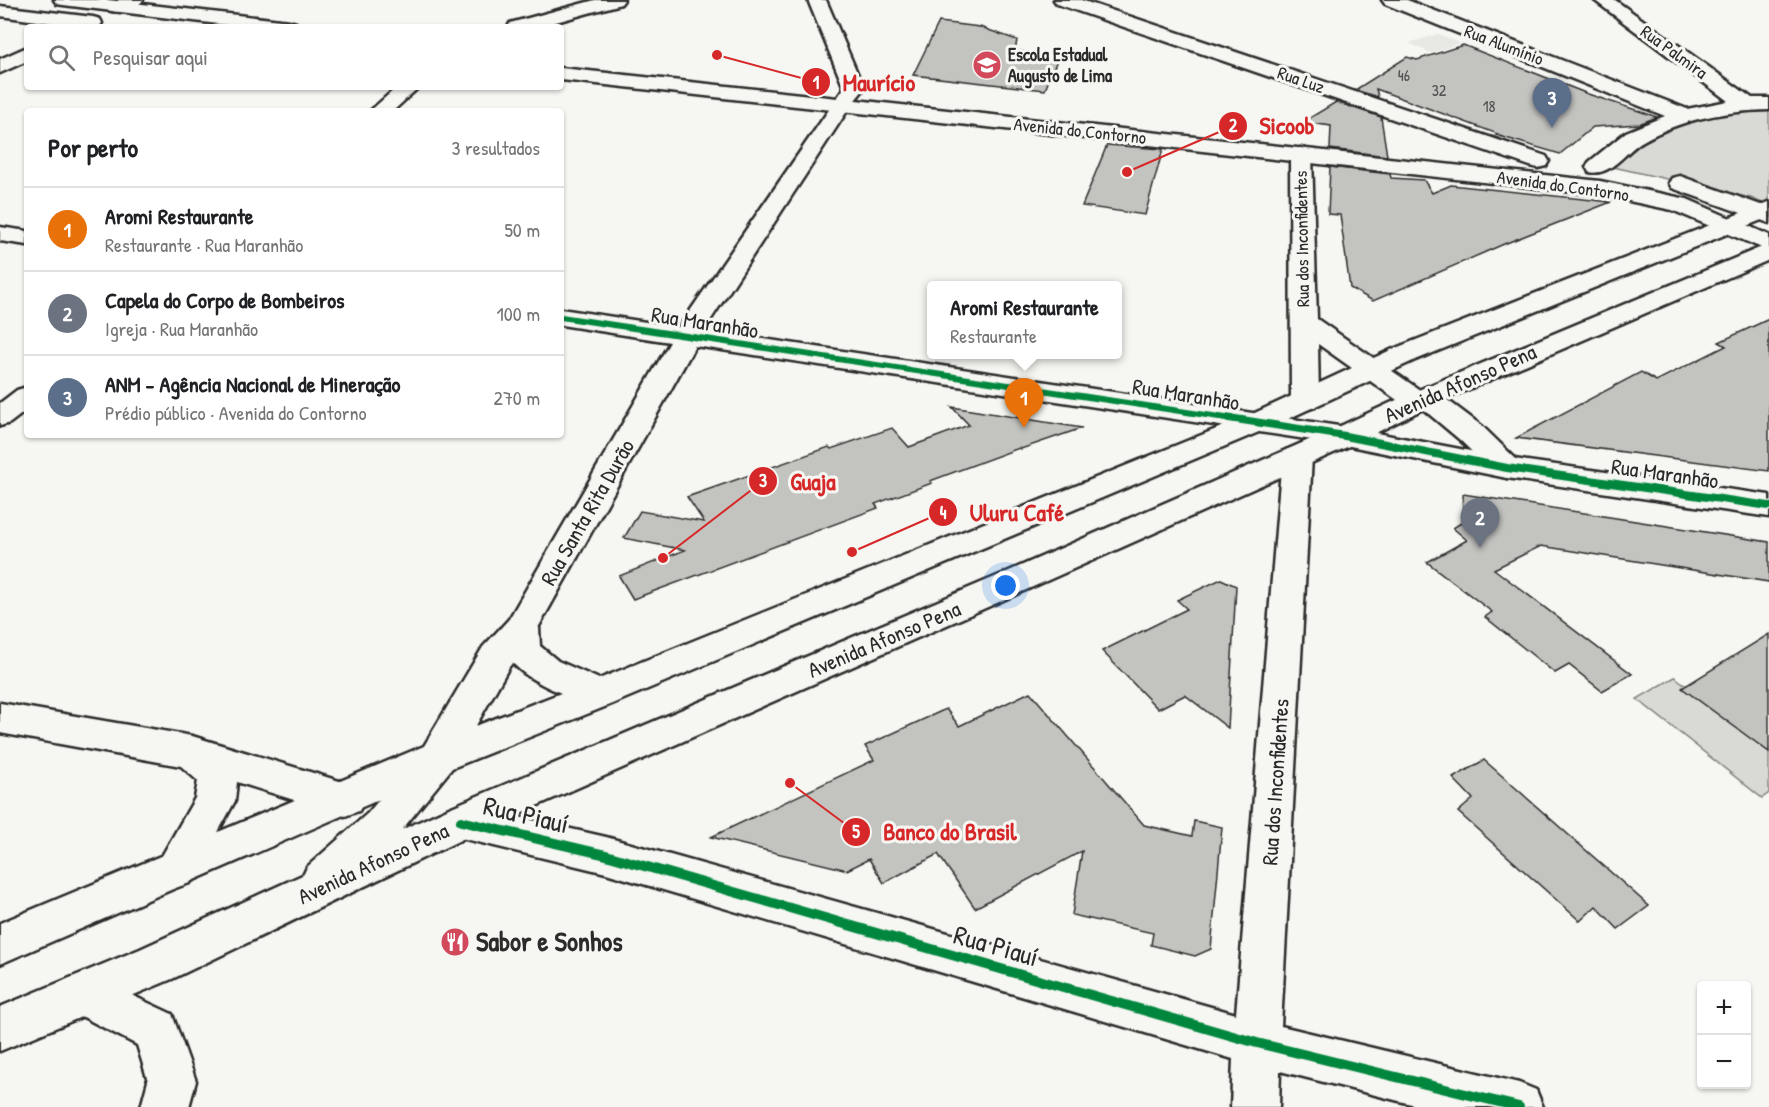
<!DOCTYPE html>
<html lang="pt">
<meta charset="utf-8">
<style>
body{margin:0;font-family:"Patrick Hand",sans-serif;background:#f2f2f2;color:#202124}
.controls{position:absolute;right:18px;bottom:18px;display:grid;overflow:hidden;border-radius:6px;box-shadow:0 2px 4px #0004}
.controls button{width:54px;height:54px;display:grid;place-items:center;padding:0;border:0;border-bottom:2px solid #e0e0e0;background:#fff;color:#202124;font:30px sans-serif}
.you{position:absolute;left:1006px;top:586px;width:21px;height:21px;margin:-15px;border:4px solid #fff;border-radius:50%;background:#1a73e8;box-shadow:0 0 0 9px #1a73e833}
.badge{display:grid;place-items:center;width:39px;height:39px;border-radius:50%;background:#db2777;color:#fff;font-size:20px;font-weight:700}
.pin{position:absolute;translate:-50% -50px;filter:drop-shadow(0 2px 3px #0008)}
.pin::after{content:'';position:absolute;top:32px;width:21px;height:18px;background:inherit;clip-path:polygon(0 0,100% 0,50% 100%)}
.popup{position:absolute;left:927px;top:281px;width:195px;height:78px;box-sizing:border-box;display:grid;place-content:center;border-radius:6px;background:#fff;filter:drop-shadow(0 2px 4px #0005);font-size:20px;white-space:nowrap;color:#757577}
.popup b{font-size:22px;color:#202124}
.popup::after{content:'';position:absolute;left:50%;top:100%;margin-left:-12px;border:12px solid transparent;border-top-color:#fff}
.list{margin:0;padding:0;list-style:none}
h2{display:flex;justify-content:space-between;align-items:center;height:78px;margin:0;padding:0 24px;font-size:26px}
h2 small{font-size:20px;font-weight:400;color:#757577}
.list li{display:grid;grid-template-columns:39px 1fr auto;gap:18px;align-items:center;box-sizing:border-box;height:84px;padding:0 24px;border-top:2px solid #e0e0e0}
.list b{display:block;font-size:22px;white-space:nowrap}
.list p{margin:0;font-size:20px;white-space:nowrap;color:#757577}
.list em{font-size:20px;font-style:normal;color:#757577}
.icon{flex:none;width:33px;height:33px;fill:none;stroke:currentColor;stroke-width:2;stroke-linecap:round;stroke-linejoin:round}
.map{position:relative;flex:none;width:1769px;height:1107px;overflow:hidden}
.search{position:absolute;background:#fff;box-shadow:0 2px 4px #0004;left:24px;top:24px;width:540px;height:66px;display:flex;align-items:center;gap:15px;box-sizing:border-box;padding:0 21px;border-radius:6px;color:#757577;font-size:22px}
.panel{position:absolute;background:#fff;box-shadow:0 2px 4px #0004;left:24px;top:108px;width:540px;height:330px;border-radius:6px}
.map>svg:first-child{display:block}
</style>
<div class="map">
<svg width="1769" height="1107" viewBox="0 0 1769 1107">
<rect width="100%" height="100%" fill="#f6f6f2"/>
<filter id="ink" filterUnits="userSpaceOnUse"><feTurbulence type="fractalNoise" baseFrequency=".0167" numOctaves="2"/><feDisplacementMap in="SourceGraphic" scale="12" xChannelSelector="R" yChannelSelector="G"/><feConvolveMatrix kernelMatrix="1 2 1 2 8 2 1 2 1" color-interpolation-filters="sRGB"/></filter>
<g filter="url(#ink)">
<!-- built -->
<path fill="#e7e7e3" d="M1438,34L1460,43L1431,53L1409,43Z"/>
<!-- green -->
<g fill="#d9d9d5" stroke="#828280" stroke-width="1.5">
<path d="M1769,105V206L1751,198L1609,166L1635,139L1687,117Z"/>
<path d="M1675,677L1769,748V793L1762,798L1637,699Z"/>
</g>
<!-- building -->
<g fill="#c3c3c0" stroke="#2b2b2b" stroke-width="1.5">
<path d="M939,22L980,27L1017,40L1015,51L1059,55L1045,90L913,75Z"/>
<path d="M1463,45L1588,94L1657,117L1639,124L1593,127L1560,154L1496,135L1498,134L1376,89L1378,97L1355,90L1407,57L1417,60Z"/>
<path d="M1336,102L1381,117L1387,156L1330,149L1331,126L1303,122Z"/>
<path d="M1107,145L1163,149L1145,215L1082,206Z"/>
<path d="M1330,167L1390,174L1391,178L1424,180L1432,193L1451,185L1611,202L1504,244L1373,301L1350,288L1340,215L1328,214Z"/>
<path d="M1769,319V471L1516,438L1641,372L1656,381L1726,346L1719,342Z"/>
<path d="M952,407L1082,428L1021,449L1019,448L930,481L932,483L875,504L878,508L633,599L619,576L685,550L624,538L640,511L704,522L687,497L829,447L831,449L892,428L909,447L969,425Z"/>
<path d="M1463,494L1769,542V582L1541,546L1494,569L1632,674L1602,691L1569,665L1555,673L1485,617L1492,612L1427,562L1467,540L1453,528L1464,521Z"/>
<path d="M1221,579L1236,586L1228,728L1185,695L1158,709L1102,651L1187,609L1177,600Z"/>
<path d="M1769,634V752L1682,688Z"/>
<path d="M1030,692L1144,825L1192,836L1194,821L1222,827L1211,949L1195,956L1151,945L1153,933L1072,915L1082,851L975,908L938,854L884,883L869,859L847,870L711,837L874,760L865,746L946,709L959,726Z"/>
<path d="M1484,760L1649,906L1618,929L1596,906L1580,921L1458,812L1473,799L1453,778Z"/>
</g>
<g fill="none" stroke-linecap="round" stroke-linejoin="round">
<!-- street casing -->
<g stroke="#2b2b2b" stroke-width="5">
<g id="street">
<path d="M119,0H143C137,8 122,13 112,11L109,7Z"/>
<path d="M808,0H826L864,89L851,105L704,330L1345,427L1507,458L1769,495V517L1507,478L1345,445L695,346L533,637L509,667L452,768L396,837L337,893L322,898L307,893L301,880L307,867L368,813L424,746L483,647L509,619L670,342L561,325V309L679,327L844,88Z"/>
<path d="M1054,0H1081L1546,156L1549,161L1546,166L1538,168L1530,166L1057,4Z"/>
<path d="M1382,0H1407L1687,109L1728,101L1594,0H1615L1752,98H1769V110C1726,111 1681,119 1643,141C1625,151 1611,177 1589,172L1586,167L1589,162L1626,132L1665,116L1385,4Z"/>
<path d="M27,47V61L0,73V59Z"/>
<path d="M397,87H419L393,111H370Z"/>
<path d="M1301,148L1309,150L1312,155L1317,319L1427,395L1431,401L1427,407L1417,410L1407,407L1318,344L1319,401L1315,407L1305,410L1295,407L1291,401L1290,155L1293,150Z"/>
<path d="M0,227L27,231V245L0,241Z"/>
<path d="M27,387V410L10,423L0,426V403L17,390Z"/>
<path d="M1297,447L1308,450L1312,457L1281,1026L1519,1083L1536,1090L1543,1107H1423L1280,1071L1279,1107H1231L1233,1059L606,873L461,838L447,833L441,821L447,809L461,804L606,837L1236,1014L1282,457L1286,450Z"/>
<path d="M0,703L192,736L359,787L365,799L359,811L345,816L237,782L235,801L190,883L175,888L160,883L154,870L195,798L198,781L181,766L0,733Z"/>
<path d="M84,973L172,1014L196,1081L189,1107H141L148,1081L137,1045L68,1009L61,994L68,979Z"/>
</g>
</g>
<!-- secondary casing -->
<g stroke="#2b2b2b" stroke-width="5">
<g id="secondary">
<path d="M595,0H624L621,4L538,27H508L510,23Z"/>
<path d="M1769,202V217L1413,361L1266,429L612,704L452,768L0,964V923L424,746L561,693C532,681 487,658 509,619L521,615L533,619L539,628L540,646L558,661L599,679L1246,417L1393,349Z"/>
<path d="M1769,244V260L1446,399L1482,426L1518,461L1522,468L1518,475L1507,478L1496,475L1460,440L1423,409L1356,443L1026,590L475,833L172,979L0,1051V1007L140,949L447,809L1002,574L1334,429L1416,391Z"/>
</g>
</g>
<!-- primary casing -->
<g stroke="#2b2b2b" stroke-width="5">
<g id="primary">
<path d="M54,0H108L289,21L296,23L298,27H243L63,5L57,4Z"/>
<path d="M0,6L93,17L100,19L102,23L99,27H81L0,16Z"/>
<path d="M561,68L1600,181L1687,199L1769,235V251L1672,210L1600,195L561,80Z"/>
<path d="M1680,176L1769,208V223L1672,188L1669,183L1672,178Z"/>
</g>
</g>
<!-- street -->
<use href="#street" fill="#f6f6f2" fill-rule="evenodd"/>
<!-- secondary -->
<use href="#secondary" fill="#f6f6f2" fill-rule="evenodd"/>
<!-- primary -->
<use href="#primary" fill="#f6f6f2" fill-rule="evenodd"/>
<!-- cycleway-far2 casing -->
<g stroke="#f6f6f2" stroke-width="9">
<path id="cycleway-far2" d="M561,317L1239,420"/>
</g>
<!-- cycleway-far1 casing -->
<g stroke="#f6f6f2" stroke-width="11">
<path id="cycleway-far1" d="M1229,418L1345,436L1507,468L1769,506"/>
</g>
<!-- cycleway casing -->
<g stroke="#f6f6f2" stroke-width="14">
<path id="cycleway" d="M461,821L606,855L1257,1043L1519,1107"/>
</g>
<!-- cycleway-far2 -->
<use href="#cycleway-far2" stroke="#00873e" stroke-width="6"/>
<!-- cycleway-far1 -->
<use href="#cycleway-far1" stroke="#00873e" stroke-width="8"/>
<!-- cycleway -->
<use href="#cycleway" stroke="#00873e" stroke-width="10"/>
</g>
</g>
<!-- icons -->
<defs>
<g id="school-disc" transform="scale(1.5)"><circle r="9.5" fill="#d1495b" stroke="#f6f6f2"/><path d="M0-5L7-2L0 1L-7-2ZM-4 1L0 2.5L4 1V4Q0 6-4 4Z" fill="#fff"/></g>
<g id="restaurant-disc" transform="scale(1.5)"><circle r="9.5" fill="#d1495b" stroke="#f6f6f2"/><path d="M-5-6h1v4h1v-4h1v4h1v-4h1v5L-1.5 .5V6h-2V.5L-5-1ZM5-6V6H3V1.5H1.5Q1.5-4 5-6Z" fill="#fff"/></g>
</defs>
<g fill-rule="evenodd">
<use href="#school-disc" x="987" y="65"/>
<use href="#restaurant-disc" x="455" y="942"/>
</g>
<g text-anchor="middle" stroke-width="6" stroke-linejoin="round" paint-order="stroke">
<!-- far-number labels -->
<g font-size="16" fill="#515150">
<text x="1404" y="81">46</text>
<text x="1439" y="96">32</text>
<text x="1489" y="112">18</text>
</g>
<!-- far-street labels -->
<g font-size="18" fill="#2b2b2b" stroke="#f6f6f2">
<text transform="translate(1504 45) rotate(21)" y="6">Rua Alumínio</text>
<text transform="translate(1674 52) rotate(36)" y="6">Rua Palmira</text>
<text transform="translate(1301 80) rotate(19)" y="6">Rua Luz</text>
<text transform="translate(1080 131) rotate(6)" y="6">Avenida do Contorno</text>
<text transform="translate(1563 186) rotate(8)" y="6">Avenida do Contorno</text>
<text transform="translate(1302 239) rotate(-91)" y="6">Rua dos Inconfidentes</text>
</g>
<!-- far-poi labels -->
<g font-size="18" font-weight="bold" fill="#2b2b2b" stroke="#f6f6f2" text-anchor="start">
<text x="1008" y="61">Escola Estadual<tspan x="1008" dy="21">Augusto de Lima</tspan></text>
</g>
<!-- street labels -->
<g font-size="22" fill="#2b2b2b" stroke="#f6f6f2">
<text transform="translate(705 322) rotate(9)" y="8">Rua Maranhão</text>
<text transform="translate(1460 383) rotate(-24)" y="8">Avenida Afonso Pena</text>
<text transform="translate(1186 394) rotate(9)" y="8">Rua Maranhão</text>
<text transform="translate(1665 473) rotate(8)" y="8">Rua Maranhão</text>
<text transform="translate(587 512) rotate(-60)" y="8">Rua Santa Rita Durão</text>
<text transform="translate(884 639) rotate(-23)" y="8">Avenida Afonso Pena</text>
<text transform="translate(1275 782) rotate(-86)" y="8">Rua dos Inconfidentes</text>
<text transform="translate(373 863) rotate(-25)" y="8">Avenida Afonso Pena</text>
</g>
<!-- near-street labels -->
<g font-size="27" fill="#2b2b2b" stroke="#f6f6f2">
<text transform="translate(526 815) rotate(13)" y="9">Rua Piauí</text>
<text transform="translate(996 946) rotate(16)" y="9">Rua Piauí</text>
</g>
<!-- near-poi labels -->
<g font-size="27" font-weight="bold" fill="#2b2b2b" stroke="#f6f6f2" text-anchor="start">
<text x="476" y="951">Sabor e Sonhos</text>
</g>
</g>
<!-- callouts -->
<path fill="none" stroke="#d62828" stroke-width="2" d="M717 55L816 82M1127 172L1233 126M663 558L763 481M852 552L943 512M790 783L856 832"/>
<g fill="#d62828" stroke="#f6f6f2" stroke-width="2">
<circle cx="717" cy="55" r="6"/>
<circle cx="1127" cy="172" r="6"/>
<circle cx="663" cy="558" r="6"/>
<circle cx="852" cy="552" r="6"/>
<circle cx="790" cy="783" r="6"/>
<circle cx="816" cy="82" r="15"/>
<circle cx="1233" cy="126" r="15"/>
<circle cx="763" cy="481" r="15"/>
<circle cx="943" cy="512" r="15"/>
<circle cx="856" cy="832" r="15"/>
</g>
<g font-size="18" text-anchor="middle" font-weight="bold" fill="#fff">
<text x="816" y="89">1</text>
<text x="1233" y="132">2</text>
<text x="763" y="487">3</text>
<text x="943" y="519">4</text>
<text x="856" y="838">5</text>
</g>
<g font-size="24" text-anchor="middle" font-weight="bold" fill="#d62828" stroke="#f6f6f2" stroke-width="6" stroke-linejoin="round" paint-order="stroke">
<text x="879" y="91">Maurício</text>
<text x="1287" y="134">Sicoob</text>
<text x="813" y="490">Guaja</text>
<text x="1017" y="521">Uluru Café</text>
<text x="950" y="840">Banco do Brasil</text>
</g>
</svg>
<div class="controls">
<button>+</button>
<button>−</button>
</div>
<div class="you"></div>
<div class="pin badge" style="left:1024px;top:428px;background:#e8710a">1</div>
<div class="popup"><b>Aromi Restaurante</b>Restaurante</div>
<div class="pin badge" style="left:1480px;top:548px;background:#6b7280">2</div>
<div class="pin badge" style="left:1552px;top:128px;background:#5c6f8a">3</div>
<div class="search"><svg class="icon" aria-label="search" viewBox="0 0 24 24"><circle cx="10" cy="10" r="6"/><path d="M15 15l6 6"/></svg>Pesquisar aqui</div>
<section class="panel">
<h2>Por perto<small>3 resultados</small></h2>
<ul class="list">
<li><span class="badge" style="background:#e8710a">1</span><div><b>Aromi Restaurante</b><p>Restaurante · Rua Maranhão</p></div><em>50 m</em></li>
<li><span class="badge" style="background:#6b7280">2</span><div><b>Capela do Corpo de Bombeiros</b><p>Igreja · Rua Maranhão</p></div><em>100 m</em></li>
<li><span class="badge" style="background:#5c6f8a">3</span><div><b>ANM - Agência Nacional de Mineração</b><p>Prédio público · Avenida do Contorno</p></div><em>270 m</em></li>
</ul>
</section>
</div>
